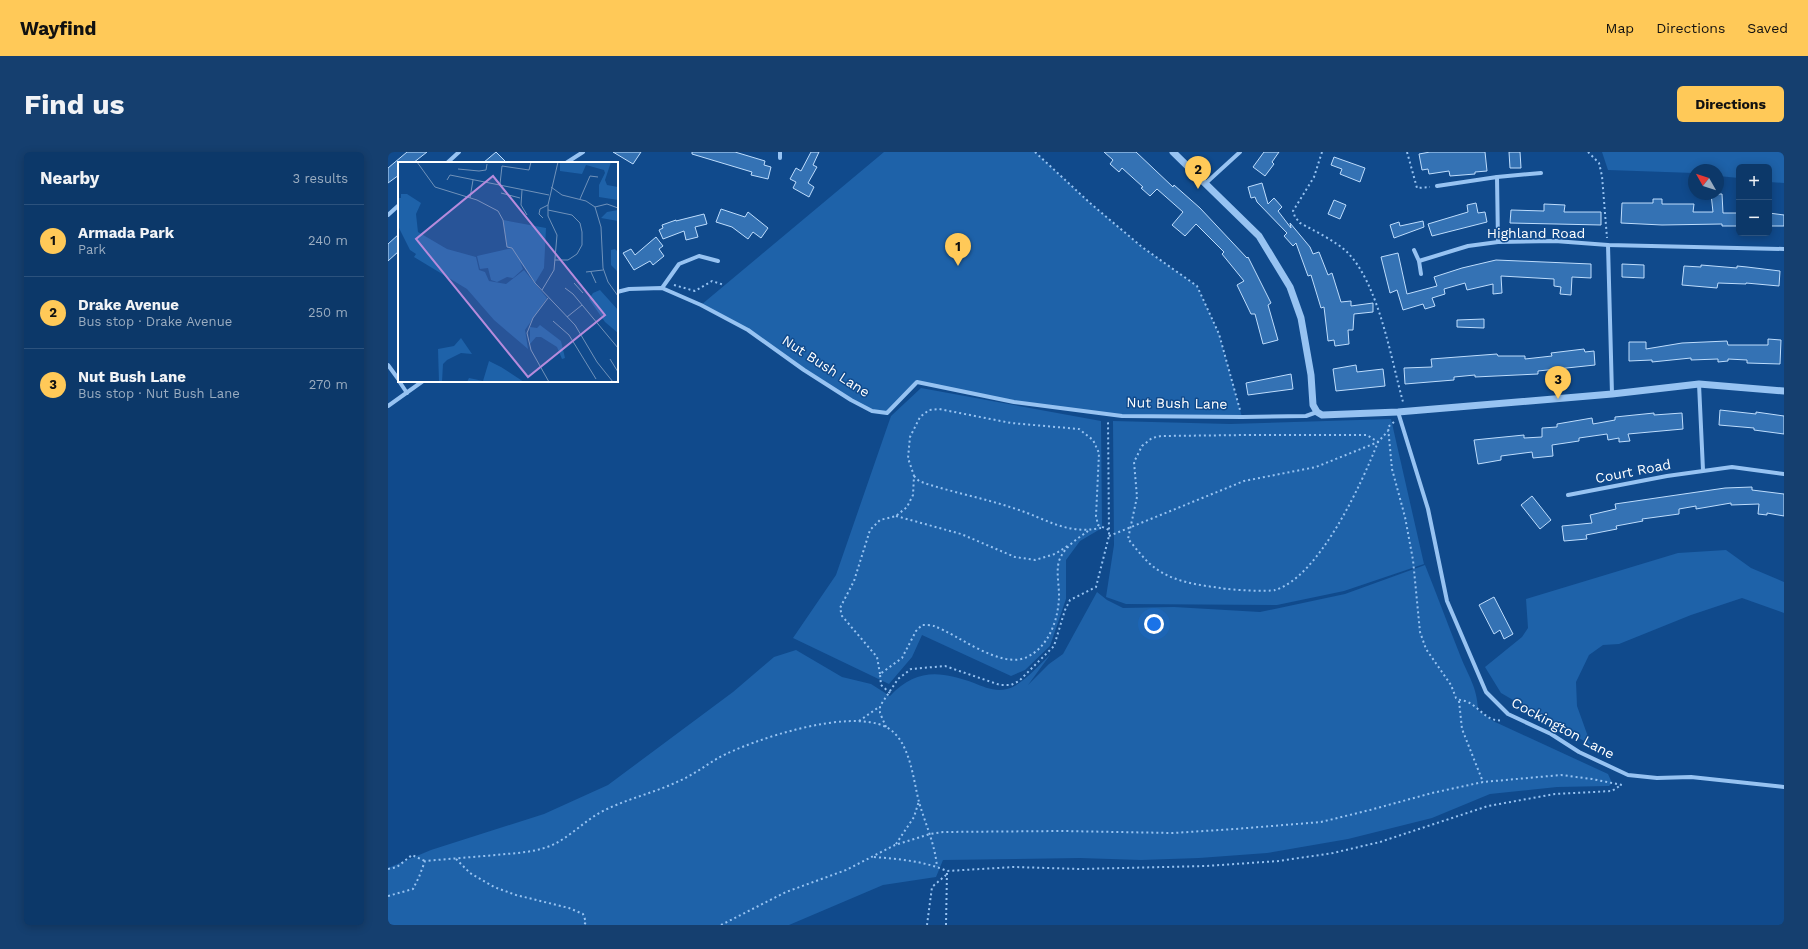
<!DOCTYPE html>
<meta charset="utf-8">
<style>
body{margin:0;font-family:"Work Sans",sans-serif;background:#153f6f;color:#f1f3f6}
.controls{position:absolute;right:12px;top:12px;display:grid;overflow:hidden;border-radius:6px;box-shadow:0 2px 10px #0003}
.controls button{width:36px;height:36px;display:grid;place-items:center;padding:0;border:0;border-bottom:1px solid #2c527d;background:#0c3869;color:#f1f3f6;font:20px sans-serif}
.compass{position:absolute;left:1300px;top:12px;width:36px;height:36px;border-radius:50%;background:#0c3869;box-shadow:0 2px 10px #0003;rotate:309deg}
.you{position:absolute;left:766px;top:472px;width:14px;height:14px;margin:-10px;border:3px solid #fff;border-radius:50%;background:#1a73e8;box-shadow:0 0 0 6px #1a73e833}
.badge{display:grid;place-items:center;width:26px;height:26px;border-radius:50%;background:#ffc958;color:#111;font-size:13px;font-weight:700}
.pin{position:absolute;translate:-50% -33px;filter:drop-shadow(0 1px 2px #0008)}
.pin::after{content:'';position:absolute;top:21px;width:14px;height:12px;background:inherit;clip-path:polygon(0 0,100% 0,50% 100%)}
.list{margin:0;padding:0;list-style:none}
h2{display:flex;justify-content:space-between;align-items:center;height:52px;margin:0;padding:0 16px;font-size:17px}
h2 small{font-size:13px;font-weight:400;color:#9aacc0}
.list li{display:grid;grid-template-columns:26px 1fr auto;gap:12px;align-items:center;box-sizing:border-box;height:72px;padding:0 16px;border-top:1px solid #2c527d}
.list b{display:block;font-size:15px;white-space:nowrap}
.list p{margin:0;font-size:13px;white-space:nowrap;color:#9aacc0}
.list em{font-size:13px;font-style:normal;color:#9aacc0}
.map{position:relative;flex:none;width:1396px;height:773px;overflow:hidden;border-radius:6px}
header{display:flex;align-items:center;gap:24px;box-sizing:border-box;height:56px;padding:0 20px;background:#ffc958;color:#111}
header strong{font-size:19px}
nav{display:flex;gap:22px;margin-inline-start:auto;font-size:14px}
.intro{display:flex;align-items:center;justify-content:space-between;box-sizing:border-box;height:96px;padding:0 24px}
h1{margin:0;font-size:28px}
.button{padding:10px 18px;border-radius:6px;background:#ffc958;color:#111;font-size:14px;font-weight:700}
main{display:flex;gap:24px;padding:0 24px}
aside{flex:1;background:#0c3869;border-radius:6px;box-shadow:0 2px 10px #0003}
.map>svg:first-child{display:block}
</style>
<header>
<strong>Wayfind</strong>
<nav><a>Map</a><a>Directions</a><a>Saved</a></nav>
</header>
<div class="intro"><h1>Find us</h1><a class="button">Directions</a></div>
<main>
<aside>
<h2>Nearby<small>3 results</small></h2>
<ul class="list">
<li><span class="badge">1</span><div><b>Armada Park</b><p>Park</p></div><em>240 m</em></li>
<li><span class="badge">2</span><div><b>Drake Avenue</b><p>Bus stop · Drake Avenue</p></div><em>250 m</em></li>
<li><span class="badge">3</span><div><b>Nut Bush Lane</b><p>Bus stop · Nut Bush Lane</p></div><em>270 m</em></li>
</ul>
</aside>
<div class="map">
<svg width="1396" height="773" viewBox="0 0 1396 773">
<rect width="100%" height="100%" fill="#104a8c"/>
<!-- green -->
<g fill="#1e62a9">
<path d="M496,0H647L702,51L754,95L809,134L831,182L854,265L734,264L626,250L529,230L499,261L484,259L463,248L360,178L313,153Z"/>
<path d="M1214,0H1396V31L1381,30V15H1351V26L1330,24V18H1306V21L1220,18Z"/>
<path d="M533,236L713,269L714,376L692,389L678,408V447L662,494L637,518L623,524L534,483L524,505L501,532L405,486L448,423L503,264Z"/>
<path d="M1003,267L1036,412L956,439L889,453L738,452L718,445L726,393L725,269L842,272Z"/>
<path d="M1338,398L1363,416L1396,430V461L1354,446L1303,463L1231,492L1215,493L1201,503L1188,530L1189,554L1203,593L1113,541L1097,515L1134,485L1140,476L1138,447L1290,401Z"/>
<path d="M1037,413C1049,443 1060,473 1072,503C1080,524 1089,534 1090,558L1105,569L1220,622L1224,631L1221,634L1169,635L1102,642L1044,666L960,687L879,701L811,706L753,708L692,706L555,708L548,725L495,733L401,773H0V716L43,698L156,662L220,633L345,540L386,505L408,498L454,525L483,532L502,544C528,516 553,519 586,531C596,535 607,540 619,537C633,534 651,513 662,503L640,533L661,512L675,502L709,440L719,448L735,456L786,455L872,460L957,442Z"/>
</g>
<!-- building -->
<g fill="#3472b4" stroke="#beddfd">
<path d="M19,0H39L25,11H11V23L0,31V16Z"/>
<path d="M108,0L119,11H95Z"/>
<path d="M225,0H253L245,12Z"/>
<path d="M304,0H347L377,9L376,13L383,15L380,27L363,23L364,20L304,2Z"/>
<path d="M423,0H431L425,13L429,15L420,31L426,35L421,45L405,36L408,30L402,27L408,16L413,19Z"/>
<path d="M716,0H748L785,35L786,33L812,56L859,106L860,105L883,151L880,153L890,188L875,192L867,162H863L849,133L856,129L834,102L836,100L808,72L797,84L784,73L795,60L769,37L762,44L753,36L755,35L734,16L731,20L722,12L725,8Z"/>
<path d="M876,0H891L884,10L886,12L877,24L865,15Z"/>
<path d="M1042,0H1097L1099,19L1087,20V22L1062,24L1061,19L1041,22L1040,17L1034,18L1031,2Z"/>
<path d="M1121,0H1132L1133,16H1122Z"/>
<path d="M946,5L977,16L972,30L952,22L954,17L943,13Z"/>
<path d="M874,31L880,52L886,46L894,55L890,59L903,76L902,71L922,95L925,102L931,100L940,123L944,121L953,150L963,149V154L985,151V160L966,162L965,178H960L961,192L947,194L946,188L940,189L936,155L933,156L923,123L920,124L908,91L905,94L896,84L899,81L869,50L867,45L863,46L860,35Z"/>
<path d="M1323,42H1334L1335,61H1351V74H1334V72L1274,73L1233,71L1234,51H1265V47H1274V52H1306L1305,60H1325Z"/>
<path d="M946,48L958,53L952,67L940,62Z"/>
<path d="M1088,51L1090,61L1097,60L1099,70L1044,84L1040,72L1080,60L1079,53Z"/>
<path d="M1156,52L1177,53L1176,60H1213V73L1122,71L1123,58L1156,59Z"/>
<path d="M333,57L357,65L360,60L380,76L373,86L365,80L360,87L344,75L328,70Z"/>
<path d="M1381,61L1396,63V74H1381Z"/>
<path d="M316,62L319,72L307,75L310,85L298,88L296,79L275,87L271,78L275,76L274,73L288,68V69Z"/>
<path d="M1035,69L1036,75L1006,86L1002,73L1011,70L1012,74Z"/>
<path d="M11,82V99L0,109V92Z"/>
<path d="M268,85L275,94L271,97L276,104L265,113L262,109L246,118L235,101L243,97L247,103Z"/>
<path d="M1010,101L1019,142L1049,134L1046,125L1074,116L1108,108L1203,112V126L1184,125L1183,143L1172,142L1173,135L1166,134V127L1113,124L1114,141L1105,142V132L1079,138L1077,131L1056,137L1057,142L1044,146L1047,154L1037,157L1035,152L1015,158L1009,138L1002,141L993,105Z"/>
<path d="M1234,112L1256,113V126L1234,125Z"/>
<path d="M1313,113L1349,116V114L1359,115L1392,119L1391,134L1358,131V132L1330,131L1329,136L1294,133L1296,114L1313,115Z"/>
<path d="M1096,167V176L1069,175V168Z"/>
<path d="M1380,187L1393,188L1392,212L1359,211V208L1340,207V209L1330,210V207L1303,208V206L1264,210V208L1241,209V190H1258V197L1294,191L1339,189L1340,193H1380Z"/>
<path d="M1196,197L1197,200L1206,199L1207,213L1150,219V222L1087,225V223L1066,225V228L1017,232L1016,216L1044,215L1043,207L1109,202L1110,204H1137V207L1164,204L1163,201Z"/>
<path d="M968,213L969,220L995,217L997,234L948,239L945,217Z"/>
<path d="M903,222L905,237L860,243L858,231Z"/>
<path d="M1332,258L1368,262V260L1396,264V282L1366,278V276L1331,273Z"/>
<path d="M1266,261V263L1294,261L1295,277L1240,282L1242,289L1231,290V286L1220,288L1219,282L1191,286V289L1164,293L1165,304L1145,306L1144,300L1113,304V308L1090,312L1086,288L1136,283V286L1154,285V276L1169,275V272L1204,266L1205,272L1227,268V265Z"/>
<path d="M1364,335V338L1396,342V364L1379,361V363L1370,362L1371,352L1343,353V351L1308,357V354L1291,357V362L1254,367L1255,369L1228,374L1229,377L1198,383L1199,387L1176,389L1174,374L1204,371L1202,363L1228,357L1227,352L1337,336Z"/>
<path d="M1144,344L1163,368L1152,377L1133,353Z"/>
<path d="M1106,445L1125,482L1116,487L1112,478L1106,482L1091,453Z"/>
</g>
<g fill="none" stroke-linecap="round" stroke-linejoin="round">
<!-- path -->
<g stroke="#97c3f2" stroke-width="2" stroke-dasharray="2 3" stroke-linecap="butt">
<path d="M647,0L702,51L754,95L809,134L831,182L852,258"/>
<path d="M934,0L926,25L905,59L907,65L912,71C925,78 949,90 959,100C991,132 1003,207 1015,250"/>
<path d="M1019,0L1029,36L1042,35"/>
<path d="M1200,0L1211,11L1214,24L1219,86"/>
<path d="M286,133L307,139L324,129L336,133"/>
<path d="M1006,270L1000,275L1004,317L1017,365L1025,408L1032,480L1038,497L1063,533L1068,546C1072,549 1076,548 1080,550C1092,556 1100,571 1115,568"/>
<path d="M861,283H979L990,290C974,331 931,425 887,438C880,440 842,438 833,436C810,433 786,430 767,416C757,409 748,396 740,387L749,345L746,310L754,294L764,286L773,284Z"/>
<path d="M526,324L531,329L539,332C568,341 599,347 628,357C659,367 678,383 713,376"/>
<path d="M508,364L573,382L627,405L647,408L667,402L681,393"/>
<path d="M721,384L856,329L928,315L990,290L1000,279"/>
<path d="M492,522L489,505L454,464L452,456L466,429L482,378L492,368L508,364L519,355L525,343L526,324L520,306L522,285L532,265L541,258L551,257L623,271L691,277L705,288L711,301L708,364L710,373L721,378"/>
<path d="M502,541L493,533L492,522L514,506L528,479L534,473C538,473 543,473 546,474C569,482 613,518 639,505C661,495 671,466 671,443C671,432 668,420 671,409C676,395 689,387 700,379"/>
<path d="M1071,549L1074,577L1095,630"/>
<path d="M471,569L491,555"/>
<path d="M498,575L492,561V554L510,527L523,517L557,514L612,533H623L631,529L666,494L677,458L682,448L708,435L721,384L720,269"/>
<path d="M508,692L526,665L531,649"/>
<path d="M486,705C511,707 536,709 559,719L626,715L693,717L818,714L891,709L945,701L992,690L1100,654L1167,642L1224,639L1233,633"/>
<path d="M68,707L82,721L106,735L128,743L181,756L195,762L198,770L196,773"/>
<path d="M0,717L9,715L24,703L37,709"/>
<path d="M0,744L25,737L31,725L37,709C61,707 84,705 108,703C126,701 144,701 162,694C181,686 195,670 213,660C238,647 266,641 291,629C305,623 317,614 330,606C366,587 460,556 498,575C522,587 525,627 531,650C537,671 547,692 549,715"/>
<path d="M333,773L398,740L458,718L507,693L542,682L555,680L674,679L785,681L847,677L933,670L982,658L1044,641L1095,630L1173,623L1204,627L1234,633"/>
<path d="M539,773L544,735L558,723"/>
<path d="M558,773L559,719"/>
</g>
<!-- minor -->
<g stroke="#97c3f2" stroke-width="4">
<path d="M392,0V6"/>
<path d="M59,11L71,0"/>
<path d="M178,11L195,0"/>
<path d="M1109,25L1110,90"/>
<path d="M818,31L852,0"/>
<path d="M1049,34L1109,25L1153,21"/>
<path d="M0,63L11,53"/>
<path d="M1220,93L1224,242"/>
<path d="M1026,98L1031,109L1033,122"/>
<path d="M1031,109L1080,94L1110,90L1167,89L1220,93L1396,97"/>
<path d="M274,136L291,112L311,104L330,109"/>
<path d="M229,140L241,137L274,136L313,153L360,178L416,218L463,248L484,259L499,261L529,230L626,250L734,264L854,265L918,264L929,260"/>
<path d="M0,213L11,228"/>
<path d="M11,229L19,241"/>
<path d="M1311,232L1315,318"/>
<path d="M0,254L35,229"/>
<path d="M1010,260L1040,357L1059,449L1098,540L1120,562L1163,582L1191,600L1240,623L1269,626L1303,625L1396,635"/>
<path d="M1180,343L1279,324L1344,315L1396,322"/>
</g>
<!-- tertiary -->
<path stroke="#97c3f2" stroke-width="7" d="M785,0L871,84L902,135L913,166L923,223L925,253L929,260L934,263L1010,260L1224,242L1311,232L1396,239"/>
</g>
<g text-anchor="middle" stroke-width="3" stroke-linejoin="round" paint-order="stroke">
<!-- street labels -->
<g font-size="14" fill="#fff" stroke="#104a8c">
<text x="1148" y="86">Highland Road</text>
<text transform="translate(438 214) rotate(33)" y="5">Nut Bush Lane</text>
<text transform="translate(789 251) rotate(1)" y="5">Nut Bush Lane</text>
<text transform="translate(1245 319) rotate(-11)" y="5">Court Road</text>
<text transform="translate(1175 576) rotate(28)" y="5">Cockington Lane</text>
</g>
</g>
<!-- overview -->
<g transform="translate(10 10)">
<rect width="220" height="220" fill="#104a8c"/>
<path d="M162,0H213L207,18L209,23L220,25V38L201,35V23L207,11L206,8L188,3L184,12L162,9ZM3,32H9L23,41L18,52L20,70L49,87L78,95L81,108L87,110L91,119L108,122L126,108L149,136L127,168L130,187L96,158L69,127L16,95L18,92L12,88L0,64V36H3ZM220,48V59L203,56L209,50ZM105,58L148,66L146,106L137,121L122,100L125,107L115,116L109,115L99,120L93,118L90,106L82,107L79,94L114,86L109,85ZM217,87L220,90V110L213,103V88ZM202,128L220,148V171L207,160L191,137L195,131ZM142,163L163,179L167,196L164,197L159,185L143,175H138L132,182V165L139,166ZM63,176L74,192L63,191L49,198L45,202L44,220H41L40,187L56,184ZM91,199L103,205L126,220H69L71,216L85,219Z" fill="#1e62a9"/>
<path fill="none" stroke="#7092ba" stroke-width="1" d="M19,0L37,25L79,38L100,49L105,58L109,85L114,86L137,121L177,163L199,200L215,220M60,7L81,9L88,8L89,2M49,18L52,13L151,33M102,22L104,4L131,8L133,0M153,25L164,33L188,39L197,45L209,42L220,46M124,28L123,43L129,53M103,31L122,36M72,36L75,18M182,37L192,14L200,15M197,45L203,65L205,106L210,120L220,134M150,48L174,53L182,61L184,70V83L179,92L170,98H157M145,56L141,52L142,47L150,43M188,110L205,108M193,110L198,121M176,121L185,131M167,126L175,132L220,186M144,128L156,108L159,73L150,54V43L160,0M150,136L135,156L129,171L133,188L151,220M169,155L184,143M155,159L171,173L198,217M212,197L220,210"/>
<path fill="#b68bdc" fill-opacity="0.15" stroke="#b68bdc" stroke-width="2" d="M95,14L207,153L130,215L18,77Z"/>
<rect width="220" height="220" fill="none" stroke="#fff" stroke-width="2"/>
</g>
</svg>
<div class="controls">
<button>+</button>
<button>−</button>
</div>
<svg class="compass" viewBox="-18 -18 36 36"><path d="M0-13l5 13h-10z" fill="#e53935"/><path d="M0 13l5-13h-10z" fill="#9aacc0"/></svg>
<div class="you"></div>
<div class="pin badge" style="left:570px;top:114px">1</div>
<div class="pin badge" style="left:810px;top:37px">2</div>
<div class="pin badge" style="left:1170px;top:247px">3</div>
</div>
</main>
